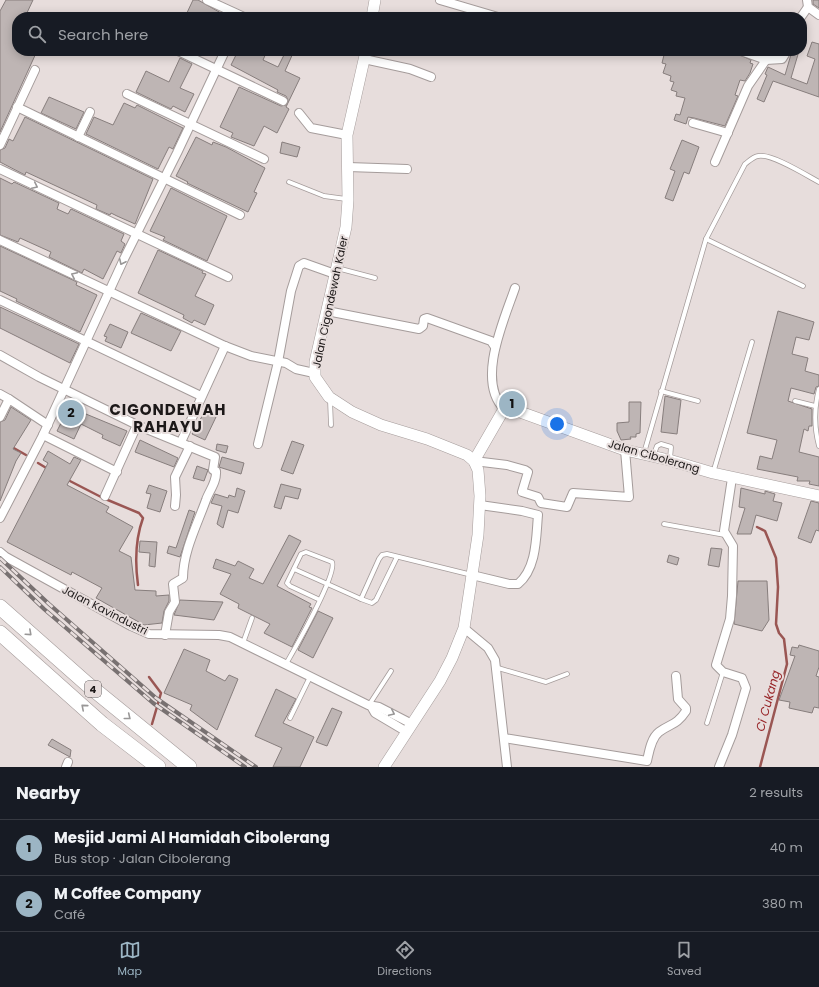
<!DOCTYPE html>
<meta charset="utf-8">
<style>
body{margin:0;font-family:Poppins,sans-serif;background:#20242c;color:#f1f3f6}
.you{position:absolute;left:557px;top:424px;width:14px;height:14px;margin:-10px;border:3px solid #fff;border-radius:50%;background:#1a73e8;box-shadow:0 0 0 6px #1a73e833}
.badge{display:grid;place-items:center;width:26px;height:26px;border-radius:50%;background:#9cb5c4;color:#111;font-size:13px;font-weight:700}
.pin{position:absolute;translate:-50% -50%;border:2px solid #fff;box-shadow:0 1px 4px #0006}
.list{margin:0;padding:0;list-style:none}
h2{display:flex;justify-content:space-between;align-items:center;height:52px;margin:0;padding:0 16px;font-size:17px}
h2 small{font-size:13px;font-weight:400;color:#9ea1a6}
.list li{display:grid;grid-template-columns:26px 1fr auto;gap:12px;align-items:center;box-sizing:border-box;height:56px;padding:0 16px;border-top:1px solid #363941}
.list b{display:block;font-size:15px;white-space:nowrap}
.list p{margin:0;font-size:13px;white-space:nowrap;color:#9ea1a6}
.list em{font-size:13px;font-style:normal;color:#9ea1a6}
.icon{flex:none;width:22px;height:22px;fill:none;stroke:currentColor;stroke-width:2;stroke-linecap:round;stroke-linejoin:round}
.map{position:relative;flex:none;width:819px;height:767px;overflow:hidden}
.search{position:absolute;background:#171b24;box-shadow:0 2px 10px #0003;left:12px;right:12px;top:12px;height:44px;display:flex;align-items:center;gap:10px;box-sizing:border-box;padding:0 14px;border-radius:16px;color:#9ea1a6;font-size:15px}
.sheet{height:164px;background:#171b24}
nav{display:flex;justify-content:space-around;align-items:center;box-sizing:border-box;height:56px;border-top:1px solid #363941;background:#171b24;font-size:11px;color:#9ea1a6}
nav a{display:grid;justify-items:center;gap:2px}
nav .on{color:#9cb5c4}
.map>svg:first-child{display:block}
</style>
<div class="map">
<svg width="819" height="767" viewBox="0 0 819 767">
<rect width="100%" height="100%" fill="#e7dddc"/>
<g fill="none" stroke-linecap="round" stroke-linejoin="round">
<!-- stream -->
<g stroke="#9a5653" stroke-width="2.5">
<path d="M12,447L26,455"/>
<path d="M38,463L48,469"/>
<path d="M66,479L103,498L139,513L143,518C135,540 135,563 138,585"/>
<path d="M757,527L765,531L776,558L778,587L776,624L779,633L784,639L787,664L760,767"/>
<path d="M149,677L161,693L152,724"/>
</g>
</g>
<!-- building -->
<g fill="#beb5b4" stroke="#877e7d">
<path d="M6,0H33L25,17H17V51H37L0,132V11Z"/>
<path d="M193,0H198L221,13L219,17H185Z"/>
<path d="M813,0H819V8L813,4Z"/>
<path d="M812,42L819,44V97L773,81L764,102L757,99L767,75L765,74L768,67L785,75L792,51H799L791,78L807,84L815,59L807,56Z"/>
<path d="M238,51H267L263,60L278,67L286,51H294L285,71L300,78L286,107L289,109L277,133L264,126L254,146L231,137L233,133L220,127L239,87L281,106L286,105L288,100L286,96L277,92L278,90L231,65Z"/>
<path d="M665,51H731L751,60L750,63L753,64L750,73L745,81L740,80L735,95L738,96L725,126L694,118L688,117L686,124L674,120L676,114L680,115L685,98L676,96L677,92L671,90L674,82L670,81L671,76L663,73L666,64L662,63Z"/>
<path d="M180,58L192,64L180,88L194,94L185,112L173,106L171,109L136,92L146,71L169,82Z"/>
<path d="M49,97L84,112L76,129L41,113Z"/>
<path d="M124,103L135,108L137,105L183,128L173,149L169,147L158,169L86,134L94,117L113,125Z"/>
<path d="M25,117L153,179L135,224L117,216L111,213L110,215L96,209L97,205L26,172L25,175L0,162V150L5,148L9,139L13,141Z"/>
<path d="M196,137L212,145L213,142L226,147L265,168L254,192L257,193L248,212L187,183L188,182L176,176Z"/>
<path d="M682,140L699,147L689,174L684,172L673,201L665,198L675,171L670,169Z"/>
<path d="M282,142L300,147L297,157L280,153Z"/>
<path d="M0,178L12,184L14,182L59,203L57,209L68,214L71,209L124,234L121,241L125,244L121,253L117,251L103,279L84,269L82,273L49,257L51,252L20,238L18,242L0,235Z"/>
<path d="M171,188L227,216L207,261L163,240L165,237L150,231Z"/>
<path d="M0,246L77,282L76,285L97,295L80,332L16,301L17,299L0,291Z"/>
<path d="M158,250L203,271L202,273L206,274L195,296L214,305L205,325L194,320L192,323L183,318L184,315L138,293Z"/>
<path d="M0,307L79,344L70,363L0,328Z"/>
<path d="M778,311L814,322L809,340L796,337L792,354L808,358L805,371L819,375V386L816,387L814,394L791,388L788,401L812,409V426H809L808,431L804,429L799,452L819,457V486L809,484L810,481H797L798,477L757,469L760,456L772,459L777,440L747,433Z"/>
<path d="M141,313L181,331L171,351L131,333Z"/>
<path d="M110,324L128,332L121,348L105,341L107,337L104,336Z"/>
<path d="M665,396L681,400L677,434L661,432Z"/>
<path d="M629,402H641L640,433L636,434V437H630L631,439L621,440L617,431V423L629,422Z"/>
<path d="M11,407L31,420L13,449L21,453L16,461L0,501V422L5,420Z"/>
<path d="M69,407L127,431L120,446L102,438L103,435L81,424L74,439L57,431Z"/>
<path d="M205,411L216,417L205,440L192,434Z"/>
<path d="M140,440L178,458L174,467L135,452Z"/>
<path d="M292,441L304,445L293,474L281,470Z"/>
<path d="M217,444L228,446L226,453L216,450Z"/>
<path d="M48,451L70,464L74,457L81,460L67,485L109,507L106,512L133,527L119,551L131,557L135,590L156,591V596L169,595V601L164,611L162,623L144,625L96,598L102,588L72,572L71,575L7,542L48,463L43,460Z"/>
<path d="M222,457L244,463L241,474L219,467Z"/>
<path d="M197,466L208,470L204,481L193,478Z"/>
<path d="M281,484L301,489L298,499L285,496L281,509L274,507Z"/>
<path d="M149,485L167,491L160,512L147,508L151,494L146,493Z"/>
<path d="M237,488L245,491L238,513L228,510L223,528L217,524L222,506L211,503L215,494L228,498L229,495L235,497Z"/>
<path d="M741,488L765,494V491L775,494L773,501L782,503L777,521L756,515L751,534H737L745,508L739,507Z"/>
<path d="M811,501L819,503V531L816,530L811,543L798,538Z"/>
<path d="M189,510L195,512L180,557L167,553L169,546L176,548Z"/>
<path d="M289,535L301,541L277,586L311,604L309,607L312,608L292,647L264,633L270,624L238,608L239,604L220,594L231,574L213,568L216,559L235,566L238,561L254,569L249,578L263,584Z"/>
<path d="M140,541L157,542L155,567L149,566L150,553L139,552Z"/>
<path d="M711,548L722,549L719,567L708,565Z"/>
<path d="M669,555L679,558L677,565L667,562Z"/>
<path d="M738,581H767L769,620L762,631L734,624Z"/>
<path d="M180,600L223,602L214,620L174,615Z"/>
<path d="M318,611L333,618L313,658L298,650Z"/>
<path d="M799,645L819,651V667L816,676L819,677V708L814,707L812,713L789,708L790,702L779,700L795,656L790,655L792,647L798,648Z"/>
<path d="M184,649L210,660L206,671L225,681L229,675L238,679L217,730L190,710L192,705L164,693Z"/>
<path d="M276,689L296,699L283,723L314,737L300,767H273L282,748L255,736Z"/>
<path d="M332,708L342,712L327,746L316,742Z"/>
<path d="M52,739L71,750L70,757L48,745Z"/>
</g>
<g fill="none" stroke-linecap="round" stroke-linejoin="round">
<!-- lane casing -->
<g stroke="#a59c9b" stroke-width="5.5">
<g id="lane">
<path d="M289,182L324,196L346,199"/>
<path d="M706,239L803,286"/>
<path d="M337,268L375,278"/>
<path d="M819,389C814,408 814,427 819,446"/>
<path d="M661,391L698,401"/>
<path d="M330,400L331,425"/>
<path d="M795,401L815,406"/>
<path d="M644,453L706,239L745,164C749,161 753,157 758,156C771,153 806,175 819,182"/>
<path d="M653,456L657,446L661,444L671,447L670,459"/>
<path d="M713,473L752,342"/>
<path d="M664,524L725,535"/>
<path d="M294,569L361,599L379,559L382,555L387,554L472,575"/>
<path d="M361,599L372,603L376,600L397,557"/>
<path d="M243,643L252,618"/>
<path d="M286,664C294,650 338,573 332,562L306,552L301,554L287,583L290,586L320,600"/>
<path d="M498,668L546,682L567,674"/>
<path d="M369,705L391,671"/>
<path d="M290,718L310,677"/>
<path d="M707,723L723,672"/>
</g>
</g>
<!-- street casing -->
<g stroke="#a59c9b" stroke-width="10">
<g id="street">
<path d="M207,0L244,17"/>
<path d="M440,0L498,17"/>
<path d="M807,0L808,7L819,15"/>
<path d="M801,17L808,7"/>
<path d="M178,51L283,101"/>
<path d="M741,51L766,60L782,59L787,51"/>
<path d="M364,59L410,69L431,77"/>
<path d="M127,94L264,159"/>
<path d="M17,107L240,215"/>
<path d="M299,113L311,128L347,135"/>
<path d="M693,123L728,133"/>
<path d="M78,137L90,112"/>
<path d="M0,145L35,70"/>
<path d="M715,162L748,86L766,60"/>
<path d="M348,167L407,169"/>
<path d="M0,169L228,277"/>
<path d="M0,240L225,346L251,356L286,363L296,369L314,373"/>
<path d="M0,300L201,396"/>
<path d="M327,311L419,329L423,326L424,319L427,318L491,341L495,347"/>
<path d="M0,355L39,377L137,425L215,457L213,470L216,471C217,482 209,491 206,500C197,525 183,552 183,578L173,584L175,602L169,612L165,635"/>
<path d="M0,394L9,399"/>
<path d="M504,409C476,381 504,320 515,288"/>
<path d="M0,417L9,399L48,425"/>
<path d="M43,435L117,472"/>
<path d="M181,442L225,346"/>
<path d="M258,444L278,362L291,291L299,266L304,263L335,274"/>
<path d="M474,461L507,465L525,470L528,472L522,492L538,497L541,503L567,507L573,493L629,497L625,450"/>
<path d="M105,496L137,425"/>
<path d="M175,506L176,495L175,477L190,446"/>
<path d="M0,518L43,435L124,259L177,153L225,51"/>
<path d="M0,552L6,557L131,626L149,634L219,635L230,637L368,705L379,707L412,724"/>
<path d="M472,575L509,584H518C537,568 536,537 538,515L522,511L480,505"/>
<path d="M464,628L488,648L495,660L507,767"/>
<path d="M371,706L375,713L407,732"/>
<path d="M504,738L647,761C649,752 651,738 659,732C671,723 676,726 686,711V708L678,699L676,676"/>
<path d="M66,767L68,762"/>
<path d="M719,767L732,735L746,688L742,678L723,672L716,665L730,619L732,596L733,546L724,531L732,478"/>
</g>
</g>
<!-- secondary casing -->
<g stroke="#a59c9b" stroke-width="12">
<g id="secondary">
<path d="M372,17L375,0"/>
<path d="M366,51L347,135L348,200L346,227L315,362V377L329,397L352,412L381,425L427,439L467,455L474,461L478,470L480,496L478,535L464,628L452,658L440,681L384,767"/>
<path d="M474,461L504,409L509,408L625,450L669,460L713,473L819,496"/>
</g>
</g>
<!-- highway casing -->
<g stroke="#a59c9b" stroke-width="16">
<g id="highway">
<path d="M0,607L87,684L189,767"/>
<path d="M0,633L102,724L158,767"/>
</g>
</g>
<!-- lane -->
<use href="#lane" stroke="#fff" stroke-width="4"/>
<!-- street -->
<use href="#street" stroke="#fff" stroke-width="8"/>
<!-- secondary -->
<use href="#secondary" stroke="#fff" stroke-width="11"/>
<!-- highway -->
<use href="#highway" stroke="#fff" stroke-width="15"/>
<!-- rail casing -->
<g stroke="#787171" stroke-width="4">
<g id="rail">
<path d="M0,558L49,604L156,698L256,767"/>
<path d="M0,567L44,609L153,703L245,767"/>
</g>
</g>
<!-- rail -->
<use href="#rail" stroke="#e7dddc" stroke-width="2.5" stroke-dasharray="8" stroke-linecap="butt"/>
</g>
<!-- one-way arrows -->
<defs><path id="oneway-chevron" d="M-2-3.5L2.5 0L-2 3.5" fill="none" stroke-width="1.6" stroke-linecap="round" stroke-linejoin="round"/></defs>
<g stroke="#999797">
<use href="#oneway-chevron" transform="translate(35 186) rotate(25)"/>
<use href="#oneway-chevron" transform="translate(122 262) rotate(115)"/>
<use href="#oneway-chevron" transform="translate(74 275) rotate(-155)"/>
<use href="#oneway-chevron" transform="translate(29 633) rotate(42)"/>
<use href="#oneway-chevron" transform="translate(84 707) rotate(-139)"/>
<use href="#oneway-chevron" transform="translate(392 713) rotate(25)"/>
<use href="#oneway-chevron" transform="translate(128 717) rotate(39)"/>
</g>
<g text-anchor="middle" stroke-width="4" stroke-linejoin="round" paint-order="stroke">
<!-- shield labels -->
<rect fill="#e7dddc" stroke="#595353" stroke-width="1" x="85" y="681" width="16" height="16" rx="3"/>
<g font-size="10" font-weight="bold" fill="#1c1818">
<text x="93" y="693">4</text>
</g>
<!-- street labels -->
<g font-size="11" fill="#1c1818" stroke="#e7dddc">
<text transform="translate(330 302) rotate(-78)" y="4">Jalan Cigondewah Kaler</text>
<text transform="translate(654 456) rotate(16)" y="4">Jalan Cibolerang</text>
<text transform="translate(105 610) rotate(27)" y="4">Jalan Kavindustri</text>
</g>
<!-- water labels -->
<g font-size="12" font-style="italic" fill="#982629" stroke="#e7dddc">
<text transform="translate(768 701) rotate(-75)" y="4">Ci Cukang</text>
</g>
<!-- district labels -->
<g font-size="15" font-weight="bold" letter-spacing="1" fill="#1c1818" stroke="#e7dddc">
<text x="168" y="415">CIGONDEWAH<tspan x="168" dy="17">RAHAYU</tspan></text>
</g>
</g>
</svg>
<div class="you"></div>
<div class="pin badge" style="left:512px;top:404px">1</div>
<div class="pin badge" style="left:71px;top:413px">2</div>
<div class="search"><svg class="icon" aria-label="search" viewBox="0 0 24 24"><circle cx="10" cy="10" r="6"/><path d="M15 15l6 6"/></svg>Search here</div>
</div>
<section class="sheet">
<h2>Nearby<small>2 results</small></h2>
<ul class="list">
<li><span class="badge">1</span><div><b>Mesjid Jami Al Hamidah Cibolerang</b><p>Bus stop · Jalan Cibolerang</p></div><em>40 m</em></li>
<li><span class="badge">2</span><div><b>M Coffee Company</b><p>Café</p></div><em>380 m</em></li>
</ul>
</section>
<nav>
<a class="on"><svg class="icon" aria-label="map" viewBox="0 0 24 24"><path d="M3 6l6-2 6 2 6-2v14l-6 2-6-2-6 2zM9 4v14M15 6v14"/></svg>Map</a>
<a><svg class="icon" aria-label="directions" viewBox="0 0 24 24"><path d="M12 3l9 9-9 9-9-9zM9 14v-3h6M13 9l2 2-2 2"/></svg>Directions</a>
<a><svg class="icon" aria-label="saved" viewBox="0 0 24 24"><path d="M7 4h10v16l-5-4-5 4z"/></svg>Saved</a>
</nav>
